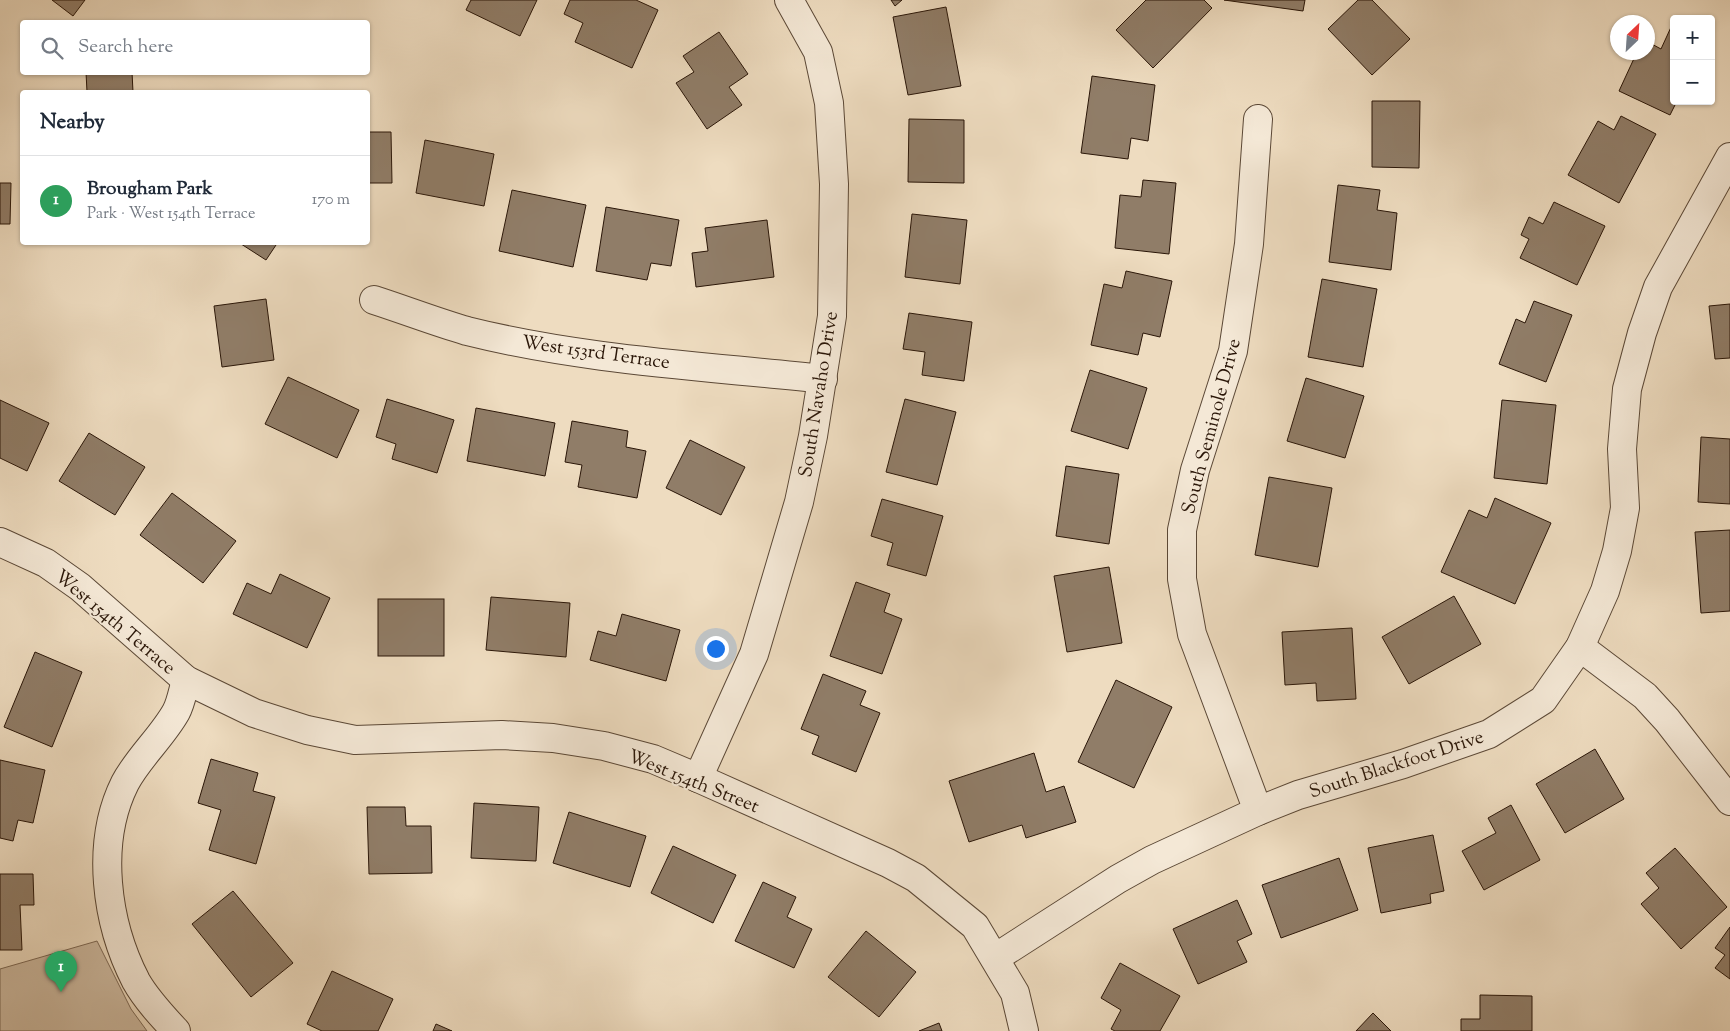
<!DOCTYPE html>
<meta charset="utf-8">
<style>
body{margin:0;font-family:"Sorts Mill Goudy",serif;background:#f2f2f3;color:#1f2937}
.controls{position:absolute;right:15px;top:15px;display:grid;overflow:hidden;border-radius:5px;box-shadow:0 1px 4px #0004}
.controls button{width:45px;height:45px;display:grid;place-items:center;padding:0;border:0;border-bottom:1px solid #e0e1e3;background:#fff;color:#1f2937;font:25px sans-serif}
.compass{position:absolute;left:1610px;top:15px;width:45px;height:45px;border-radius:50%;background:#fff;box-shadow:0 1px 4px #0004;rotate:25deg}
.you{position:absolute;left:715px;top:648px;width:18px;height:18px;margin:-12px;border:4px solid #fff;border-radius:50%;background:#1a73e8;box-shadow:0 0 0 8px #1a73e833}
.badge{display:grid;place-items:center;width:32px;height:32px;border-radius:50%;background:#8f2418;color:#fff;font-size:16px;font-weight:700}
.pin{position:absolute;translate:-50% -41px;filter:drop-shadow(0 1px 2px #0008)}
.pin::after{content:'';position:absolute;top:26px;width:18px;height:15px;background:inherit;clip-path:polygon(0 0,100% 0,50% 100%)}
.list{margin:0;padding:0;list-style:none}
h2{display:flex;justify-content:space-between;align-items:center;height:65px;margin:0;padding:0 20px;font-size:21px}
h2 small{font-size:16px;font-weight:400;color:#747a83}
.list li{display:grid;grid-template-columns:32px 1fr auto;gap:15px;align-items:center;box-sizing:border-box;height:90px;padding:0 20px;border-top:1px solid #e0e1e3}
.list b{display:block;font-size:19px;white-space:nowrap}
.list p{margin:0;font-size:16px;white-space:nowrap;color:#747a83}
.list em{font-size:16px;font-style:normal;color:#747a83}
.icon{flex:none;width:28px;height:28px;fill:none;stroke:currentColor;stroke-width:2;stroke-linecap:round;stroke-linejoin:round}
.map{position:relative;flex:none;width:1730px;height:1031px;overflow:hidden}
.search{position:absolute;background:#fff;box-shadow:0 1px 4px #0004;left:20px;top:20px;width:350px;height:55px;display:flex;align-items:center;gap:12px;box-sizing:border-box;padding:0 18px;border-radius:5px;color:#747a83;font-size:19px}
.panel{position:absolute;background:#fff;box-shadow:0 1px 4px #0004;left:20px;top:90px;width:350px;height:155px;border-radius:5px}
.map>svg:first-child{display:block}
</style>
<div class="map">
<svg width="1730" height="1031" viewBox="0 0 1730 1031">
<rect width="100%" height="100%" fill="#eedcc0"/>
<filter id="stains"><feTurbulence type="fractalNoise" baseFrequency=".004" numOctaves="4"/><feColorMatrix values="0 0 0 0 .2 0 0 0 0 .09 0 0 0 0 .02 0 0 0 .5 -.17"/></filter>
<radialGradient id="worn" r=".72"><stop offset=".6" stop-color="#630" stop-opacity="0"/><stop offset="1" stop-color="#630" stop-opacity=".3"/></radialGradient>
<!-- green -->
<path fill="#cdbaa1" stroke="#7c6854" d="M97,941L131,1009L147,1031H0V969Z"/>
<!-- building -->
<g fill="#907d68" stroke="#2a1608">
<path d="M52,0H85L73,16Z"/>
<path d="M471,0H537L520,36L466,10Z"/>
<path d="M570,0H636L658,10L632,68L575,42L583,23L564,14Z"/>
<path d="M891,0H902L895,6Z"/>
<path d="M1146,0H1204L1212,8L1153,68L1116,30Z"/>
<path d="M1224,0H1305L1303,11Z"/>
<path d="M1358,0H1372L1410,39L1372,75L1328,29Z"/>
<path d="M946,7L961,86L908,95L893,17Z"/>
<path d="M1672,25L1674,101H1677L1670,115L1619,91L1637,52H1648V42L1661,49Z"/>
<path d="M719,32L748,74L729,87L742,105L707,129L676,83L694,72L683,56Z"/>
<path d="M86,72H132L133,92H87Z"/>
<path d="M1092,76L1155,85L1148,141L1131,138L1128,159L1081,153Z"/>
<path d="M1372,101H1420L1419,168L1372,167Z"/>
<path d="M1621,116L1656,134L1619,203L1568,175L1598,121L1614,130Z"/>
<path d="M909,119L964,120V183L908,182Z"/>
<path d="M368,132H391L392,183H368Z"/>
<path d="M425,140L494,154L484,206L416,193Z"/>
<path d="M1143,180L1176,183L1169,254L1115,248L1120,195L1141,197Z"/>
<path d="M0,183H11L10,224H0Z"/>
<path d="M1338,185L1380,190L1377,210L1397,213L1391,270L1329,262Z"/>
<path d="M512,190L586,205L573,267L499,251Z"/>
<path d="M1554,202L1605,226L1577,285L1520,258L1529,239L1521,235L1529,217L1543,224Z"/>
<path d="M606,207L679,220L671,266L651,263L647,280L596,271Z"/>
<path d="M912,214L967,220L960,284L905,277Z"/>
<path d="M767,220L774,277L696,287L692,253L708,251L705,228Z"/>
<path d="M238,242H278L266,260Z"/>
<path d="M1126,271L1172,281L1160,337L1143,333L1138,355L1091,345L1104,284L1122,288Z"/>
<path d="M1322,279L1377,289L1363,367L1308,357Z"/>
<path d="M266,299L274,360L222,367L214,306Z"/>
<path d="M1534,301L1572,315L1546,382L1499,364L1516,319L1525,323Z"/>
<path d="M1730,304V358L1715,359L1709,306Z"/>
<path d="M909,313L972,322L964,381L922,375L925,352L903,349Z"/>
<path d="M1090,370L1147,388L1128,449L1071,431Z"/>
<path d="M288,377L359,410L337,458L265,424Z"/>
<path d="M1306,378L1364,396L1345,458L1287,441Z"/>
<path d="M387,399L454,420L437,473L392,459L396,444L376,437Z"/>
<path d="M905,399L956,412L937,485L886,472Z"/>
<path d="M0,400L49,423L27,471L0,458Z"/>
<path d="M1502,400L1556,405L1547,484L1494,478Z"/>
<path d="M476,408L555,423L545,476L467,461Z"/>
<path d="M572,421L628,431L626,447L646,451L637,498L578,487L582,465L565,462Z"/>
<path d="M89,433L145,467L115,515L59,481Z"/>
<path d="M1701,437L1730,439V504L1698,502Z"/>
<path d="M690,440L745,467L721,515L666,488Z"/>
<path d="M1066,466L1119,474L1109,544L1056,536Z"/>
<path d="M1269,477L1332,488L1318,567L1255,555Z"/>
<path d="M172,493L236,541L203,583L140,535Z"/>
<path d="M1495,498L1551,523L1515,604L1441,572L1469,510L1487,518Z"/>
<path d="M882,499L943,516L926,576L887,565L893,543L871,536Z"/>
<path d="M1730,530V611L1701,613L1695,532Z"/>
<path d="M1109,567L1122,643L1067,652L1054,576Z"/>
<path d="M280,574L330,598L307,648L233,614L247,583L271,594Z"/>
<path d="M856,582L890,594L884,612L902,619L882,674L830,656Z"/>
<path d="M1454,596L1481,644L1409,684L1382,637Z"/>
<path d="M491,597L570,603L566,657L486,650Z"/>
<rect x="378" y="599" width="66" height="57"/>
<path d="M622,614L680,630L666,681L590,660L598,631L616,636Z"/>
<path d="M1352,628L1356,699L1317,701L1316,683L1285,685L1282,632Z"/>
<path d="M35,652L82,672L52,747L4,727Z"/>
<path d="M823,674L866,691L860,705L880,713L856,772L812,754L819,736L801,729Z"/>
<path d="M1116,680L1172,707L1134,788L1078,762Z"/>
<path d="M1595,749L1624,799L1565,833L1536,784Z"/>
<path d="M1034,753L1046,792L1064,786L1076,822L1026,838L1022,825L969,842L949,781Z"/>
<path d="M211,759L258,773L253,791L275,797L256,864L209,850L221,810L198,803Z"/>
<path d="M0,760L45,770L33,823L18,820L13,841L0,838Z"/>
<path d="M474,803L539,807L536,861L471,858Z"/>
<path d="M1511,805L1540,860L1484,890L1462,851L1496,833L1488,818Z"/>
<path d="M367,807H405L406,826H431L432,873L369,874Z"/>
<path d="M569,812L646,836L630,887L553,863Z"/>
<path d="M1433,835L1444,891L1430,894L1431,903L1381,913L1368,848Z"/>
<path d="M673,846L736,875L713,923L651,893Z"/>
<path d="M1675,848L1727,907L1681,949L1641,904L1659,888L1646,873Z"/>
<path d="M1339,858L1358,910L1281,938L1262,885Z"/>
<path d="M0,874H33L34,905H20L22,950H0Z"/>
<path d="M763,882L796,897L787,917L812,929L794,968L735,941Z"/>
<path d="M233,891L293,963L251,997L192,924Z"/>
<path d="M1237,900L1252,934L1237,941L1247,962L1198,984L1173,929Z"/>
<path d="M1730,927V979L1715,968L1725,955L1715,948Z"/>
<path d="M866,931L916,972L879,1017L828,977Z"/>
<path d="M1120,963L1180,996L1160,1031H1115L1111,1029L1121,1010L1101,998Z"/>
<path d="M332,971L393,999L378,1031H322L307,1024Z"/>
<path d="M1480,995L1532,996V1031H1461V1019H1480Z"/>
<path d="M1373,1013L1391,1031H1356Z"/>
<path d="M939,1023L942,1031H919Z"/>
<path d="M436,1024L452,1031H433Z"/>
</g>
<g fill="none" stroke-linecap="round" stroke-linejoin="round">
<!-- minor casing -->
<g stroke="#5b4836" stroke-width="30">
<g id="minor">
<path d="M374,300C405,310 436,322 467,331C583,360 705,366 823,379"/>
<path d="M0,542L46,563L80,587L186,680L254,713L307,730L355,740L502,735L553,738L604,746L653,759L698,778L888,863L916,878L975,926L1015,993L1024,1031"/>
<path d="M1580,647L1645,696L1667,720L1730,801"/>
<path d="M698,778L754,654L799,502L813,436L832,316L834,184L829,103L818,52L789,0"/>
<path d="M1258,811L1192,634L1182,579V530L1195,470L1233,351L1249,244L1258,119"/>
<path d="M995,958L1118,879L1152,860L1258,811L1298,795L1403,764L1489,734L1543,700L1580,647L1605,591L1617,551L1625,508L1622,449L1627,389L1642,333L1658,287L1730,157"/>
<path d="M176,1031C162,1016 146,999 136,981C106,923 95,843 125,783C138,758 162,737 176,712C181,703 183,690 186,680"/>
</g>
</g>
<!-- minor -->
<use href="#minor" stroke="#f4e8d6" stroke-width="28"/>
</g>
<g text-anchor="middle" stroke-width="4" stroke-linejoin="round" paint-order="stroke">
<!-- street labels -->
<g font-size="19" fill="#2a1608" stroke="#f4e8d6">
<text transform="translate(596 351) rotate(8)" y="7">West 153rd Terrace</text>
<text transform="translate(817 394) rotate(-81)" y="7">South Navaho Drive</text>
<text transform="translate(1210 426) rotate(-75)" y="7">South Seminole Drive</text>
<text transform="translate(116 621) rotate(40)" y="7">West 154th Terrace</text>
<text transform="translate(1396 763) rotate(-18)" y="7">South Blackfoot Drive</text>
<text transform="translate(694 780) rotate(22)" y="7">West 154th Street</text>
</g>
</g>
<rect width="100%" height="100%" filter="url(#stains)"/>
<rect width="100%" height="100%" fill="url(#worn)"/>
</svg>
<div class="controls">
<button>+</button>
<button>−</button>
</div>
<svg class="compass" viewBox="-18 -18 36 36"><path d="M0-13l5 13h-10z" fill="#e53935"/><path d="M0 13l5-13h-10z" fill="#747a83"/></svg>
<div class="you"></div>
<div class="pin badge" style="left:61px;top:992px;background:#2e9e5b">1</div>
<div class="search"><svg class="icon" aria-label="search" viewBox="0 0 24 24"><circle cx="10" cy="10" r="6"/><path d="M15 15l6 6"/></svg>Search here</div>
<section class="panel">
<h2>Nearby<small></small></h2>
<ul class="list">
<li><span class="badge" style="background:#2e9e5b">1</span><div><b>Brougham Park</b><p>Park · West 154th Terrace</p></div><em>170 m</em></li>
</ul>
</section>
</div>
